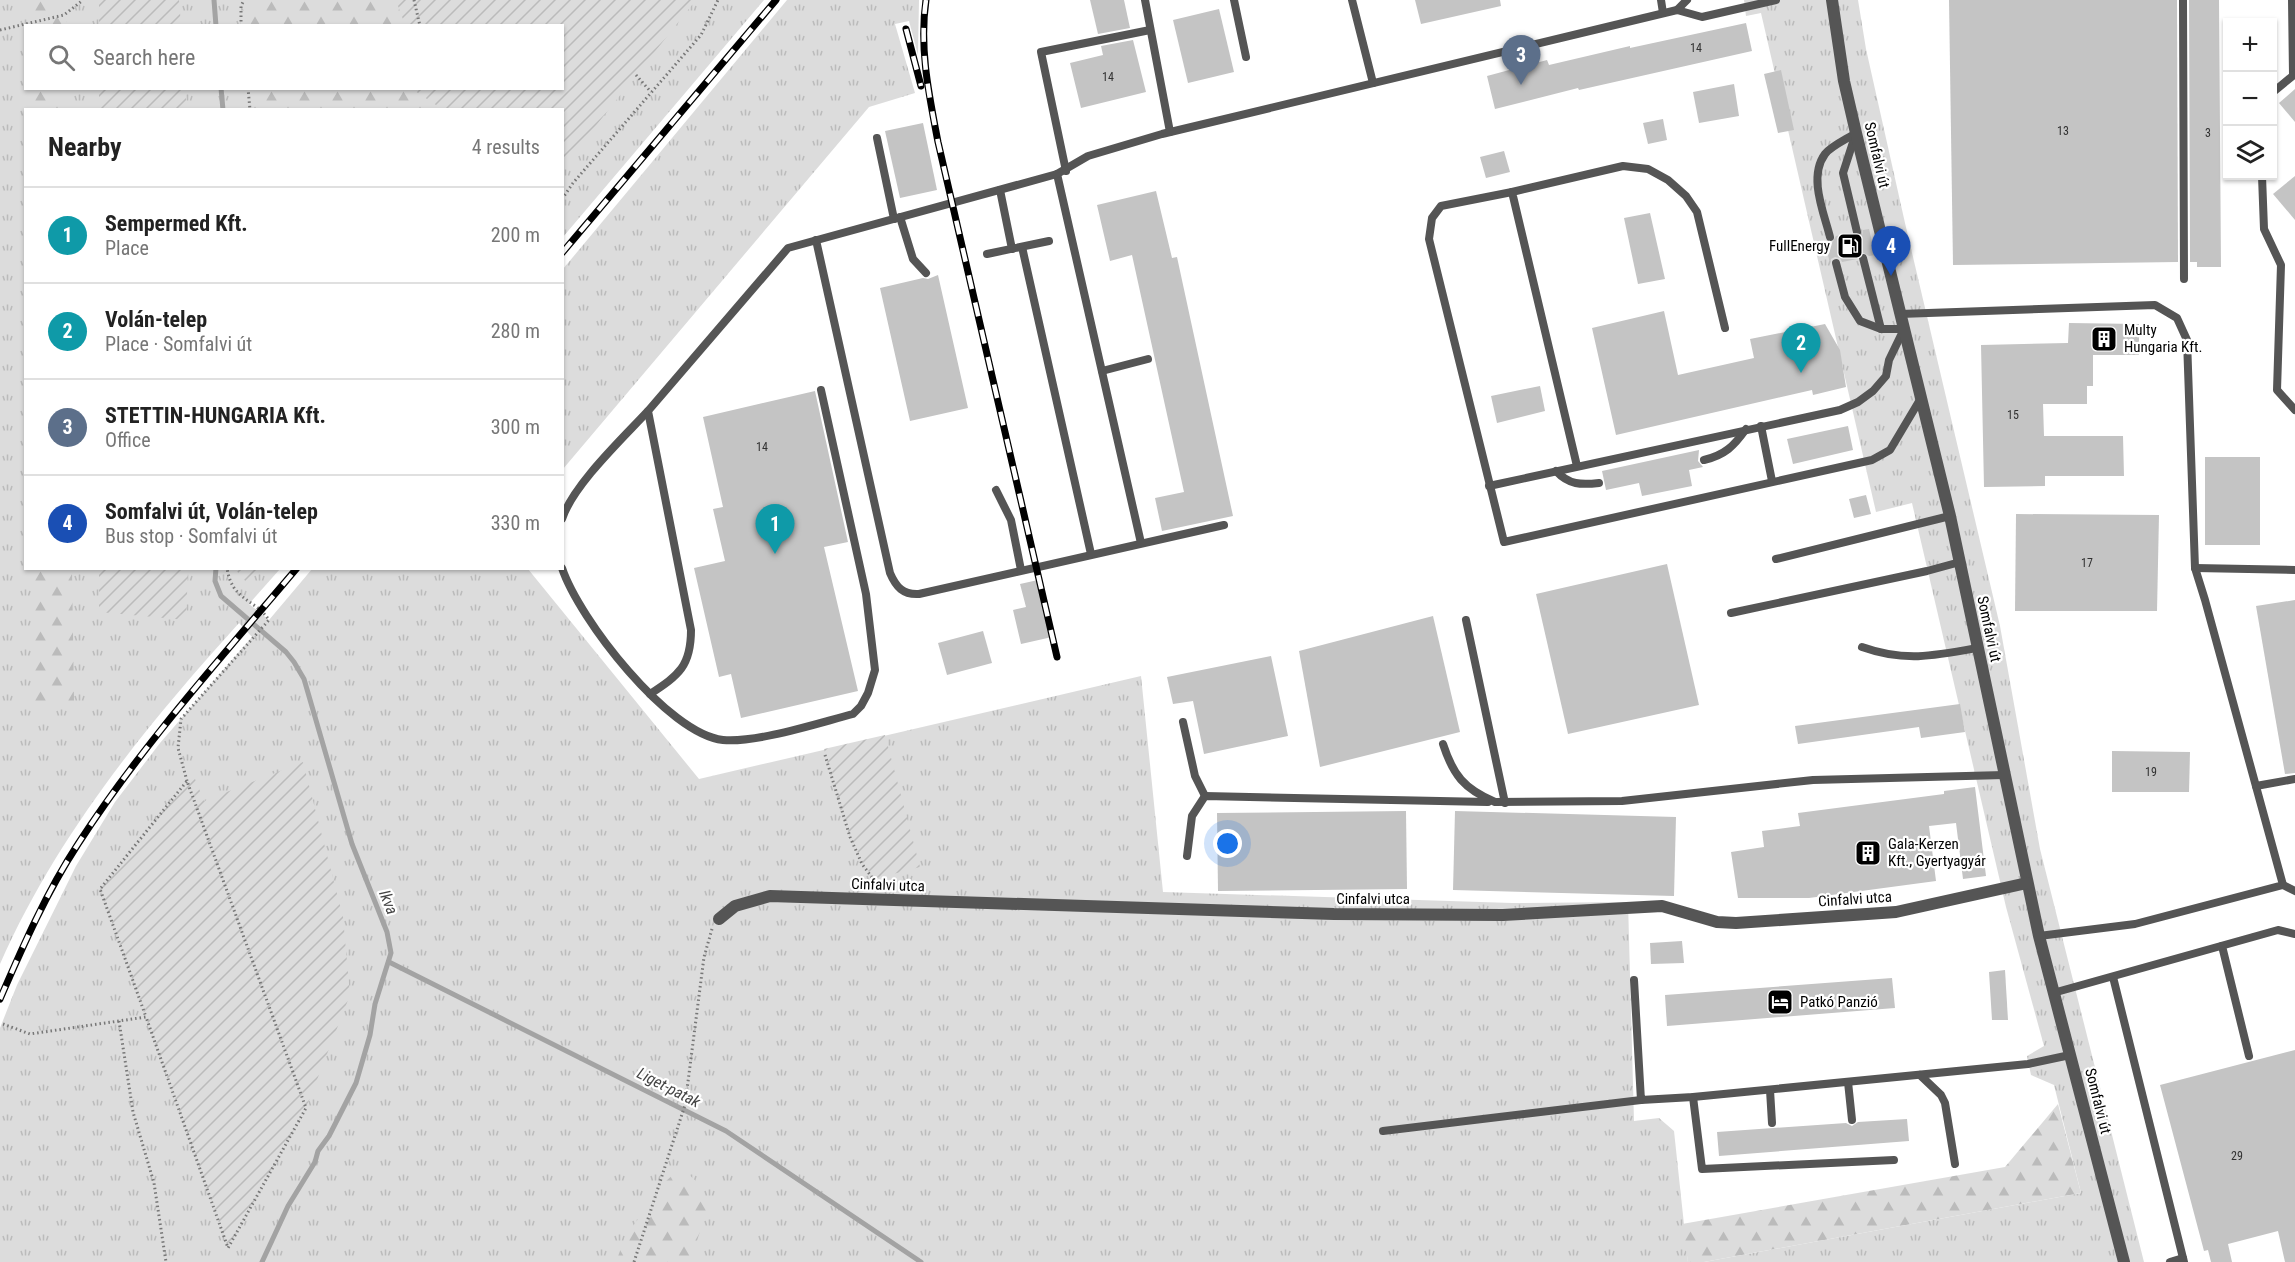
<!DOCTYPE html>
<meta charset="utf-8">
<style>
body{margin:0;font-family:"Roboto Condensed",sans-serif;background:#f6f6f6;color:#222}
.controls{position:absolute;right:18px;top:18px;display:grid;overflow:hidden;border-radius:0px;box-shadow:0 2px 4px #0004}
.controls button{width:54px;height:54px;display:grid;place-items:center;padding:0;border:0;border-bottom:2px solid #e0e0e0;background:#fff;color:#222;font:30px sans-serif}
.you{position:absolute;left:1228px;top:844px;width:21px;height:21px;margin:-15px;border:4px solid #fff;border-radius:50%;background:#1a73e8;box-shadow:0 0 0 9px #1a73e833}
.badge{display:grid;place-items:center;width:39px;height:39px;border-radius:50%;background:#000;color:#fff;font-size:20px;font-weight:700}
.pin{position:absolute;translate:-50% -50px;filter:drop-shadow(0 2px 3px #0008)}
.pin::after{content:'';position:absolute;top:32px;width:21px;height:18px;background:inherit;clip-path:polygon(0 0,100% 0,50% 100%)}
.list{margin:0;padding:0;list-style:none}
h2{display:flex;justify-content:space-between;align-items:center;height:78px;margin:0;padding:0 24px;font-size:26px}
h2 small{font-size:20px;font-weight:400;color:#767676}
.list li{display:grid;grid-template-columns:39px 1fr auto;gap:18px;align-items:center;box-sizing:border-box;height:96px;padding:0 24px;border-top:2px solid #e0e0e0}
.list b{display:block;font-size:22px;white-space:nowrap}
.list p{margin:0;font-size:20px;white-space:nowrap;color:#767676}
.list em{font-size:20px;font-style:normal;color:#767676}
.icon{flex:none;width:33px;height:33px;fill:none;stroke:currentColor;stroke-width:2;stroke-linecap:round;stroke-linejoin:round}
.map{position:relative;flex:none;width:2295px;height:1262px;overflow:hidden}
.search{position:absolute;background:#fff;box-shadow:0 2px 4px #0004;left:24px;top:24px;width:540px;height:66px;display:flex;align-items:center;gap:15px;box-sizing:border-box;padding:0 21px;border-radius:0px;color:#767676;font-size:22px}
.panel{position:absolute;background:#fff;box-shadow:0 2px 4px #0004;left:24px;top:108px;width:540px;height:462px;border-radius:0px}
.map>svg:first-child{display:block}
</style>
<div class="map">
<svg width="2295" height="1262" viewBox="0 0 2295 1262">
<defs>
<pattern id="grass-tufts" width="24" height="20" patternUnits="userSpaceOnUse" patternTransform="scale(1.5)"><rect width="24" height="20" fill="#dcdcdc"/><path d="M3 7l-1-3M5 7V3M7 7l1-3M15 17l-1-3M17 17v-4M19 17l1-3" fill="none" stroke="#bbb"/></pattern>
<pattern id="forest-firs" width="22" height="20" patternUnits="userSpaceOnUse" patternTransform="scale(1.5)"><rect width="22" height="20" fill="#dcdcdc"/><path d="M5 1l3.5 6h-7zM16 11l3.5 6h-7z" fill="#bbb"/></pattern>
<pattern id="garden-furrows" width="10" height="10" patternUnits="userSpaceOnUse" patternTransform="scale(1.5)"><rect width="10" height="10" fill="#dcdcdc"/><path d="M-1 1l2-2M0 10L10 0M9 11l2-2" fill="none" stroke="#bbb"/></pattern>
</defs>
<rect width="100%" height="100%" fill="#fff"/>
<!-- grass -->
<g fill="url(#grass-tufts)" fill-rule="evenodd">
<path d="M0,0H764L563,237L562,110H26V568L280,569L249,604L269,620L312,569H528L699,779L1141,676L1163,892L1512,903L1628,902L1634,1121L1659,1118L1674,1131L1688,1262H0V1028L17,985L76,866L115,802L160,743L252,637L239,623C145,727 57,835 0,964ZM26,26H562V88H26Z"/>
<path d="M787,0H919L918,55L909,21L895,24L915,93L869,107L563,469V269Z"/>
<path d="M1744,0H1858L1866,49L1905,223L2000,626L2040,849L2144,1262H1704L2081,1193L2054,1085L2031,1075L2027,1056L2044,1046L2006,907L1912,503L1876,512L1761,13L1746,16Z"/>
</g>
<!-- forest -->
<g fill="url(#forest-firs)">
<path d="M27,0H66L67,25H27Z"/>
<path d="M244,0H396L405,25H241V6Z"/>
<path d="M28,89H67L68,109H28Z"/>
<path d="M248,89H412L442,109H250Z"/>
<path d="M33,569H72L74,701H35Z"/>
<path d="M2058,1104L2081,1193L1704,1262H1688L1682,1224L2005,1167Z"/>
<path d="M685,1171L698,1183L708,1207L690,1262H616L625,1237L665,1182L676,1172Z"/>
</g>
<!-- garden -->
<g fill="url(#garden-furrows)">
<path d="M99,0H179L181,25H99Z"/>
<path d="M396,0H696L563,167L562,110L442,109L412,89L562,88V26L405,25Z"/>
<path d="M99,89H185L187,109H99Z"/>
<path d="M99,569H188L186,620L99,612Z"/>
<path d="M235,569H259L247,583Z"/>
<path d="M885,735L920,867L874,879C847,843 835,793 824,749Z"/>
<path d="M303,762L343,917L350,995L306,1108L228,1248L100,889L193,774L204,801Z"/>
</g>
<g fill="none" stroke-linecap="round" stroke-linejoin="round">
<!-- stream -->
<g stroke="#a3a3a3" stroke-width="5">
<path d="M214,0L216,26"/>
<path d="M221,88L223,110"/>
<path d="M216,568L215,581L221,596L286,652L294,662L304,679L352,844L387,932L391,953L375,1004L370,1035L356,1083L329,1136L318,1151L315,1162L288,1206L262,1262"/>
<path d="M389,962L726,1131L921,1262"/>
</g>
</g>
<!-- building -->
<g fill="#c4c4c4">
<path d="M1090,0H1124L1130,28L1098,34Z"/>
<path d="M1415,0H1500L1501,6L1421,24Z"/>
<path d="M1949,0H2177L2178,262L1953,265Z"/>
<path d="M2189,0H2219L2221,267H2197V262H2190Z"/>
<path d="M1219,9L1234,72L1188,83L1173,20Z"/>
<path d="M1746,23L1752,51L1579,90L1578,88L1495,109L1487,76L1547,60L1549,65L1630,46V48Z"/>
<path d="M1133,40L1146,92L1081,108L1070,63L1103,55L1101,46Z"/>
<path d="M1781,70L1794,130L1778,133L1764,74Z"/>
<path d="M1734,84L1739,116L1699,123L1693,92Z"/>
<path d="M2295,89V122L2279,103Z"/>
<path d="M1663,119L1667,140L1648,144L1643,123Z"/>
<path d="M923,123L937,190L900,198L885,131Z"/>
<path d="M1504,151L1510,172L1486,178L1480,157Z"/>
<path d="M2295,176V220L2273,194Z"/>
<path d="M1156,191L1172,258L1177,257L1233,516L1162,531L1155,498L1184,492L1132,255L1110,261L1097,205Z"/>
<path d="M1650,213L1665,279L1638,284L1624,218Z"/>
<path d="M1869,229L1875,255L1869,256L1862,252L1858,254L1857,259L1842,262L1840,258L1835,257L1831,259L1830,264L1825,241L1832,243L1836,236L1851,233L1855,238H1859L1863,234V230Z"/>
<path d="M938,275L968,408L910,421L880,288L923,278L928,279Z"/>
<path d="M1664,311L1678,375L1754,358L1750,339L1825,324L1840,350L1846,387L1813,395L1812,390L1616,435L1592,328Z"/>
<path d="M2069,323L2139,324V355H2093V386H2087V404H2043L2044,436H2123L2124,476H2045V486L1984,487L1981,345L2068,343Z"/>
<path d="M1540,386L1545,411L1497,423L1491,396Z"/>
<path d="M815,391L848,542L824,547L858,691L741,718L731,674L719,677L694,568L725,561L713,509L723,507L703,417Z"/>
<path d="M1848,426L1853,450L1793,464L1787,439Z"/>
<path d="M1699,450L1698,461L1703,467L1689,470L1692,486L1642,496L1639,483L1606,490L1602,471Z"/>
<rect x="2205" y="457" width="55" height="88"/>
<path d="M1866,495L1871,514L1854,518L1849,499Z"/>
<path d="M2016,514L2159,515L2157,611H2015Z"/>
<path d="M1667,564L1699,705L1568,734L1536,594Z"/>
<path d="M1038,580L1052,637L1021,644L1013,610L1026,607L1020,584Z"/>
<path d="M2295,600V773L2285,774L2256,606Z"/>
<path d="M1433,616L1460,732L1320,767L1299,651Z"/>
<path d="M983,631L992,663L947,675L938,643Z"/>
<path d="M1271,656L1288,736L1204,754L1193,701L1173,704L1167,677Z"/>
<path d="M1960,704L1965,732L1921,738L1919,727L1798,744L1795,726Z"/>
<path d="M2112,751L2190,752L2189,792H2112Z"/>
<path d="M1975,787L1986,876L1963,879L1956,823L1929,826L1936,881L1809,898H1738L1731,852L1764,847L1762,831L1800,826L1798,813L1944,794V791Z"/>
<path d="M1406,811L1407,889L1218,891L1217,813Z"/>
<path d="M1455,811L1676,817L1674,896L1453,890Z"/>
<path d="M1682,941L1684,963L1651,964L1650,943Z"/>
<path d="M2005,970L2008,1020H1992L1989,972Z"/>
<path d="M1892,978L1895,1008L1667,1026L1665,995Z"/>
<path d="M2295,1050V1262H2285L2278,1231L2228,1244L2232,1262H2211L2208,1250L2204,1251L2160,1085Z"/>
<path d="M1907,1119L1909,1141L1719,1156L1717,1132L1846,1123L1852,1126L1858,1122Z"/>
</g>
<g fill="none" stroke-linecap="round" stroke-linejoin="round">
<!-- path -->
<g stroke="#777" stroke-width="3" stroke-dasharray="1.5 3" stroke-linecap="butt">
<path d="M414,0L420,26"/>
<path d="M241,26V6L244,0"/>
<path d="M0,30L64,15L83,0"/>
<path d="M636,75L651,92"/>
<path d="M248,88L250,110"/>
<path d="M562,199L573,183L701,35L718,0"/>
<path d="M825,755L850,837L862,864L874,880L875,886"/>
<path d="M187,781L178,748L181,719L269,620C254,598 232,601 227,568"/>
<path d="M119,1021L133,1112L154,1183L166,1262"/>
<path d="M3,1024L30,1034L146,1017L228,1248L306,1108L187,781L100,889L146,1017"/>
<path d="M634,1262L685,1105L704,957L712,929"/>
</g>
<!-- lane -->
<g stroke="#555" stroke-width="8">
<path d="M1145,0L1170,132"/>
<path d="M1234,0L1246,57"/>
<path d="M1352,0L1373,83"/>
<path d="M1661,0L1663,13"/>
<path d="M2183,0L2184,279"/>
<path d="M2292,0L2293,75"/>
<path d="M1677,10L1687,0"/>
<path d="M2272,93L2295,74"/>
<path d="M1856,133L1843,173L1857,232"/>
<path d="M877,138L894,219"/>
<path d="M1066,171L1041,52L1150,30"/>
<path d="M1057,174L1141,543"/>
<path d="M2262,176L2264,229L2281,265L2277,390L2295,410"/>
<path d="M1000,190L1012,249"/>
<path d="M1512,192L1441,206L1432,218L1429,239L1504,542L1872,460L1890,450L1921,398"/>
<path d="M900,217L913,259L926,273"/>
<path d="M1830,237C1824,213 1808,177 1825,154C1831,146 1847,139 1856,133"/>
<path d="M816,240L890,573C896,587 903,595 919,594L1224,525"/>
<path d="M1022,247L1091,554"/>
<path d="M987,254L1049,241"/>
<path d="M1836,263L1845,297L1860,321L1881,329"/>
<path d="M1900,314L2155,305L2177,318L2187,340L2195,568L2205,600L2283,885L2135,924L2039,936"/>
<path d="M1102,371L1148,359"/>
<path d="M1761,426L1772,481"/>
<path d="M1704,460C1725,455 1734,446 1746,429"/>
<path d="M1577,466L1512,192L1623,166L1648,169L1668,180L1686,196L1697,212L1725,328"/>
<path d="M1556,471C1569,485 1581,485 1599,483"/>
<path d="M1489,486L1840,410L1858,402L1873,391L1886,376L1889,360L1904,329H1881L1863,258"/>
<path d="M996,490L1011,520L1021,570"/>
<path d="M562,519C573,485 623,438 648,411"/>
<path d="M1776,559L1950,516"/>
<path d="M562,568C579,619 668,734 723,740C757,743 818,723 853,714L861,706L868,693L875,670L866,594L821,390"/>
<path d="M2195,568L2295,570"/>
<path d="M1731,613L1927,571L1960,562"/>
<path d="M1466,620L1505,803"/>
<path d="M1862,647C1904,662 1934,656 1977,648"/>
<path d="M650,694C679,675 691,666 691,630L648,411L788,248L1057,174L1088,156L1162,134L1677,10L1702,17L1776,0"/>
<path d="M1183,722L1195,776L1205,796"/>
<path d="M1443,744C1453,775 1464,789 1495,802L1622,801L1813,780L2004,775"/>
<path d="M2256,786L2295,779"/>
<path d="M1187,856L1192,816L1205,796L1488,802"/>
<path d="M2283,885L2295,891"/>
<path d="M2222,946L2249,1056"/>
<path d="M2113,977L2184,1262"/>
<path d="M1634,980L1641,1100L1693,1097L2028,1064L2070,1055"/>
<path d="M2053,993L2278,930L2295,934"/>
<path d="M1920,1075L1941,1095L1945,1103L1955,1164"/>
<path d="M1848,1082L1852,1120"/>
<path d="M1770,1090L1772,1123"/>
<path d="M1693,1097L1702,1169L1894,1160"/>
<path d="M1383,1131L1641,1100"/>
<path d="M2170,1262L2183,1258"/>
</g>
<!-- street -->
<g stroke="#555" stroke-width="12">
<path d="M1832,0L1844,81L1856,133L1950,516L2039,936L2124,1262"/>
<path d="M719,919L735,906L770,896L1334,914L1503,915L1662,906L1717,922L1736,923L1896,912L2027,883"/>
</g>
<!-- rail casing -->
<g stroke="#000" stroke-width="7">
<g id="rail">
<path d="M926,0C919,48 929,95 938,142L1057,657"/>
<path d="M906,29L921,86"/>
<path d="M562,253L776,0"/>
<path d="M0,999C23,946 46,893 78,844C142,745 221,658 297,568"/>
</g>
</g>
<!-- rail -->
<use href="#rail" stroke="#fff" stroke-width="4.5" stroke-dasharray="14" stroke-linecap="butt"/>
</g>
<!-- icons -->
<defs>
<g id="fuel-square" transform="scale(1.35)"><rect x="-9" y="-9" width="18" height="18" rx="4" fill="#000" stroke="#fff"/><path d="M-5.5-6h7V0h2V4h1.3V-2.5L3-4.5l.8-.8L6-3V5H2.5V1h-1V6h-7ZM-4.2-4.7v3.2H.2V-4.7Z" fill="#fff"/></g>
<g id="building-square" transform="scale(1.35)"><rect x="-9" y="-9" width="18" height="18" rx="4" fill="#000" stroke="#fff"/><path d="M-4-6H4V6H1V3H-1V6H-4ZM-2.5-4.3h1.7v1.8h-1.7ZM.8-4.3h1.7v1.8H.8ZM-2.5-1h1.7V.8h-1.7ZM.8-1h1.7V.8H.8Z" fill="#fff"/></g>
<g id="hotel-square" transform="scale(1.35)"><rect x="-9" y="-9" width="18" height="18" rx="4" fill="#000" stroke="#fff"/><path d="M-6-4.5h1.5V1H6V5H4.5V3h-9V5H-6ZM-4 0a1.8 1.8 0 1 1 3.6 0ZM.5 0V-2.5h3Q6-2.5 6 0Z" fill="#fff"/></g>
</defs>
<g fill-rule="evenodd">
<use href="#fuel-square" x="1850" y="246"/>
<use href="#building-square" x="2104" y="339"/>
<use href="#building-square" x="1868" y="853"/>
<use href="#hotel-square" x="1780" y="1002"/>
</g>
<g text-anchor="middle" stroke-width="4.5" stroke-linejoin="round" paint-order="stroke">
<!-- number labels -->
<g font-size="12" fill="#313131">
<text x="1696" y="52">14</text>
<text x="1108" y="81">14</text>
<text x="2063" y="135">13</text>
<text x="2208" y="137">3</text>
<text x="2013" y="419">15</text>
<text x="762" y="451">14</text>
<text x="2087" y="567">17</text>
<text x="2151" y="776">19</text>
<text x="2237" y="1160">29</text>
</g>
<!-- street labels -->
<g font-size="15" fill="#000" stroke="#fff">
<text transform="translate(1877 155) rotate(77)" y="5">Somfalvi út</text>
<text transform="translate(1989 629) rotate(78)" y="5">Somfalvi út</text>
<text transform="translate(888 885) rotate(2)" y="5">Cinfalvi utca</text>
<text x="1373" y="904">Cinfalvi utca</text>
<text transform="translate(1855 899) rotate(-4)" y="5">Cinfalvi utca</text>
<text transform="translate(2098 1101) rotate(76)" y="5">Somfalvi út</text>
</g>
<!-- poi labels -->
<g font-size="15" fill="#000" stroke="#fff" text-anchor="start">
<text x="1830" y="251" text-anchor="end">FullEnergy</text>
<text x="2124" y="335">Multy<tspan x="2124" dy="17">Hungaria Kft.</tspan></text>
<text x="1888" y="849">Gala-Kerzen<tspan x="1888" dy="17">Kft., Gyertyagyár</tspan></text>
<text x="1800" y="1007">Patkó Panzió</text>
</g>
<!-- water labels -->
<g font-size="16" font-style="italic" fill="#444" stroke="#fff">
<text transform="translate(389 902) rotate(68)" y="6">Ikva</text>
<text transform="translate(669 1087) rotate(27)" y="6">Liget-patak</text>
</g>
</g>
</svg>
<div class="controls">
<button>+</button>
<button>−</button>
<button><svg class="icon" aria-label="layers" viewBox="0 0 24 24"><path d="M12 4l9 5-9 5-9-5zM3 14l9 5 9-5"/></svg></button>
</div>
<div class="you"></div>
<div class="pin badge" style="left:775px;top:554px;background:#0f9aa8">1</div>
<div class="pin badge" style="left:1801px;top:373px;background:#0f9aa8">2</div>
<div class="pin badge" style="left:1521px;top:85px;background:#5c6f8a">3</div>
<div class="pin badge" style="left:1891px;top:276px;background:#1a4fb4">4</div>
<div class="search"><svg class="icon" aria-label="search" viewBox="0 0 24 24"><circle cx="10" cy="10" r="6"/><path d="M15 15l6 6"/></svg>Search here</div>
<section class="panel">
<h2>Nearby<small>4 results</small></h2>
<ul class="list">
<li><span class="badge" style="background:#0f9aa8">1</span><div><b>Sempermed Kft.</b><p>Place</p></div><em>200 m</em></li>
<li><span class="badge" style="background:#0f9aa8">2</span><div><b>Volán-telep</b><p>Place · Somfalvi út</p></div><em>280 m</em></li>
<li><span class="badge" style="background:#5c6f8a">3</span><div><b>STETTIN-HUNGARIA Kft.</b><p>Office</p></div><em>300 m</em></li>
<li><span class="badge" style="background:#1a4fb4">4</span><div><b>Somfalvi út, Volán-telep</b><p>Bus stop · Somfalvi út</p></div><em>330 m</em></li>
</ul>
</section>
</div>
